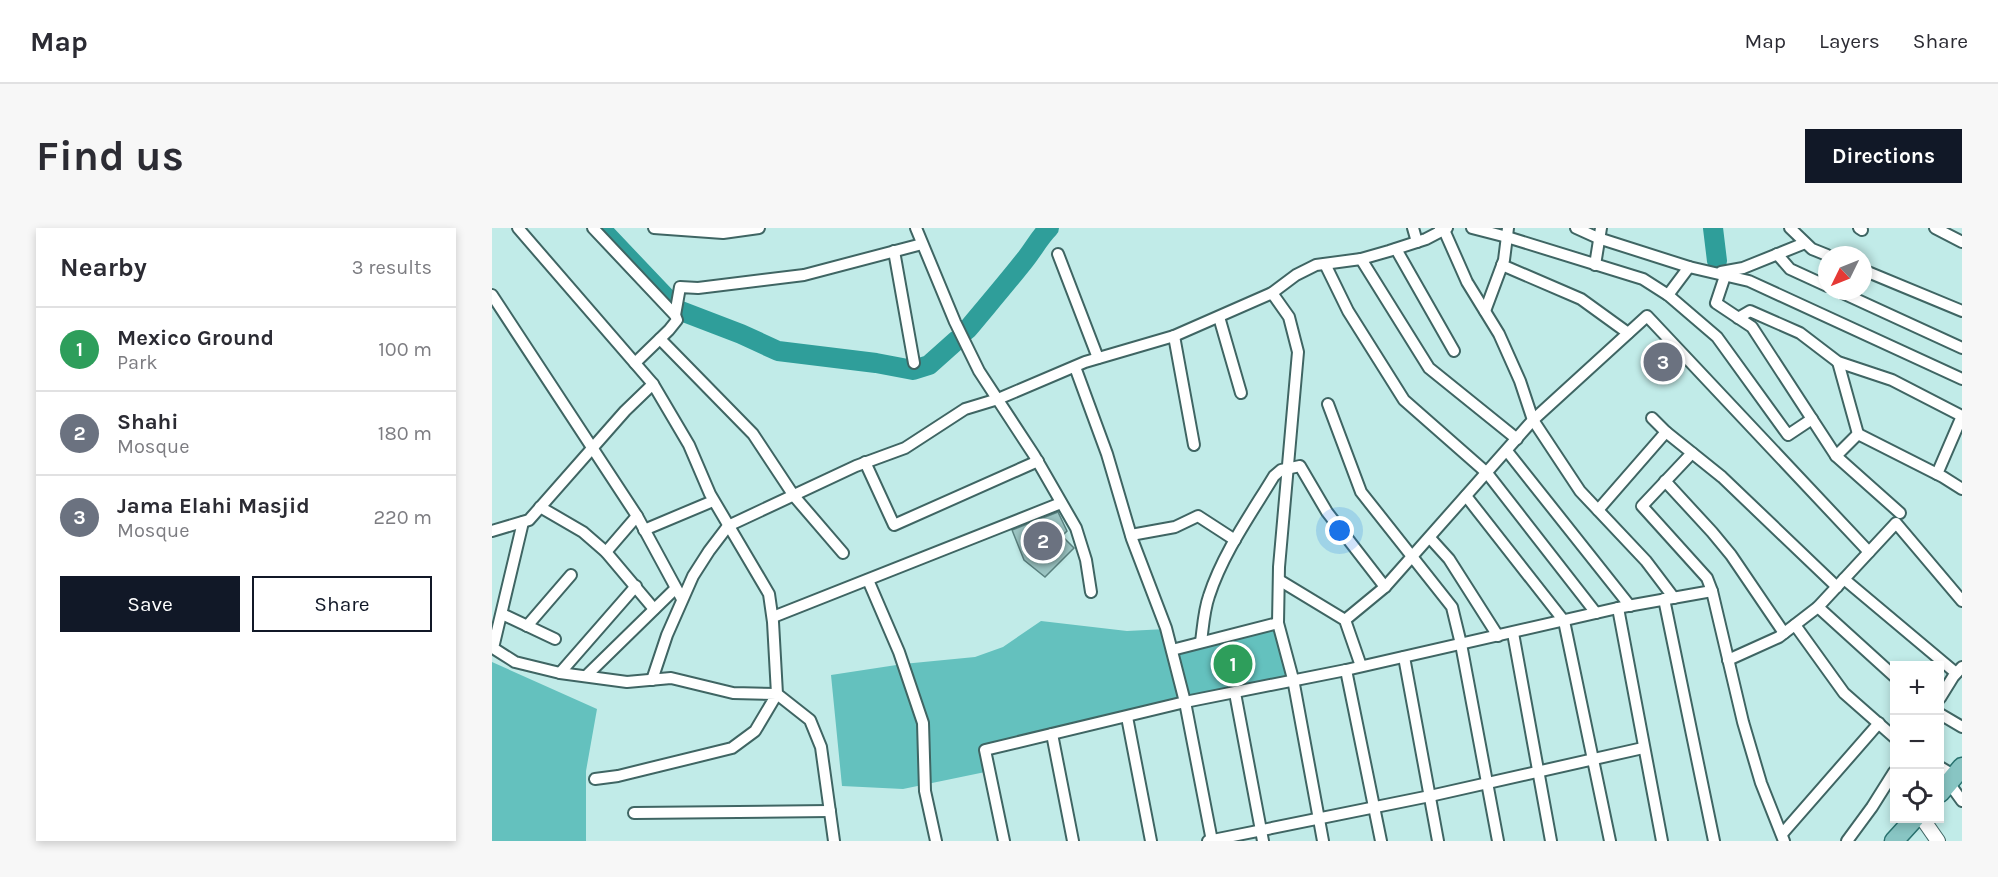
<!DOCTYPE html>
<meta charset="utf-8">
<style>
body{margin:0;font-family:Karla,sans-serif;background:#f7f7f7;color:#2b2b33}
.controls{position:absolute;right:18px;bottom:18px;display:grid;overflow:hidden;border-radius:0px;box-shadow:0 3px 9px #0003}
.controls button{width:54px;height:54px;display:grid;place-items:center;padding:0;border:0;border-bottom:2px solid #e1e1e2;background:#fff;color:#2b2b33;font:30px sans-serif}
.compass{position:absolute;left:1326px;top:18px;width:54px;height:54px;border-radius:50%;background:#fff;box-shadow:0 3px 9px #0003;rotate:227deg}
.you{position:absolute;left:848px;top:303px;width:21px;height:21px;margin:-15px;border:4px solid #fff;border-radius:50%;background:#1a73e8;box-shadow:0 0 0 9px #1a73e833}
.badge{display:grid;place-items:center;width:39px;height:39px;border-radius:50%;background:#111827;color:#fff;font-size:20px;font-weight:700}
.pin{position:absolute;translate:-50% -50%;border:3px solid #fff;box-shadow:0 2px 6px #0006}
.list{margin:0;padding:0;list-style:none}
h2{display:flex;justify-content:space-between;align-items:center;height:78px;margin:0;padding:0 24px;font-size:26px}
h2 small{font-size:20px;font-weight:400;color:#7c7c81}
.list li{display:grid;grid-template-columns:39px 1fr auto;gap:18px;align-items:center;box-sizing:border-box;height:84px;padding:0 24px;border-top:2px solid #e1e1e2}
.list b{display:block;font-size:22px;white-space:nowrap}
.list p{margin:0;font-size:20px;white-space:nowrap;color:#7c7c81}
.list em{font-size:20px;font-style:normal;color:#7c7c81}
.actions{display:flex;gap:12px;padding:18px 24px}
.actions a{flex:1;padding:14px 0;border:2px solid #111827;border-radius:0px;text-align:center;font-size:21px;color:#111827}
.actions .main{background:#111827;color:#fff}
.icon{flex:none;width:33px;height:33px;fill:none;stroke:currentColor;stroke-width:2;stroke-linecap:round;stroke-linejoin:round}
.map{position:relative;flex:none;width:1470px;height:613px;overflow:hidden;border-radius:0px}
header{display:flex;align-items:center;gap:36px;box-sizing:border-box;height:84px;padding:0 30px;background:#fff;border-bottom:2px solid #e1e1e2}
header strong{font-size:28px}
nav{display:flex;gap:33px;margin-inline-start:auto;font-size:21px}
.intro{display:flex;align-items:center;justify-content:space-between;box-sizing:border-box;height:144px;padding:0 36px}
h1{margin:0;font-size:42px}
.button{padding:15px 27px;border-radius:0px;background:#111827;color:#fff;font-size:21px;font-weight:700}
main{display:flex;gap:36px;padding:0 36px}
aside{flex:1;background:#fff;border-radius:0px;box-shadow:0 3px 9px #0003}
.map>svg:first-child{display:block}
</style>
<header>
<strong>Map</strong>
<nav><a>Map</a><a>Layers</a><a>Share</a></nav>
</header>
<div class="intro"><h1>Find us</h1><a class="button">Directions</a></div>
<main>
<aside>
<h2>Nearby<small>3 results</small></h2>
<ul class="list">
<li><span class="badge" style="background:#2e9e5b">1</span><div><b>Mexico Ground</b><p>Park</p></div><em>100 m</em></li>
<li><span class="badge" style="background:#6b7280">2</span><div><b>Shahi</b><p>Mosque</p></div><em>180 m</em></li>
<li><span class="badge" style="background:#6b7280">3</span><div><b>Jama Elahi Masjid</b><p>Mosque</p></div><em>220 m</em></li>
</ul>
<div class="actions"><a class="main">Save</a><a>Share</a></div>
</aside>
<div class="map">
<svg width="1470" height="613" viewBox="0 0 1470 613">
<rect width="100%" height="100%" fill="#c1ebe8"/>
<!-- green -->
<g fill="#64c1be">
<path d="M549,393L635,403L674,401L692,473L494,522L498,543L411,561L350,558L339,447L411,436L483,429L511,419Z"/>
<path d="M787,398L801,451L694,473L682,422Z"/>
<path d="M0,434L105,481L94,543V613H0Z"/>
</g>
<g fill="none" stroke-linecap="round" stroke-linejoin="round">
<!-- river -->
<g stroke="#2f9e9a" stroke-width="20">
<path d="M108,0L180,76"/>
<path d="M1221,0L1225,33"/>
<path d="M189,83L249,106L286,123L384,135L421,142L437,137L465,112"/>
<path d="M475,102C494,79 513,57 532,33C541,22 547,10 557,0"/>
</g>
</g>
<!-- building -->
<path fill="#9bc4c2" stroke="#5a817f" stroke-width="1.5" d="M566,284L575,303L570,308L582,320L553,349L532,332L520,302Z"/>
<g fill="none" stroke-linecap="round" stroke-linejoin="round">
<!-- minor casing -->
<g stroke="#3f6563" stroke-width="14">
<g id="minor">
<path d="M26,0L161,156L197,217L218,266L277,366L281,394L285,466L318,492L329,519L342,613"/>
<path d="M101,0L183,87L185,92L177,102L143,135"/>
<path d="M162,0L231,5L267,0"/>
<path d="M424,0L463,94L487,143L542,227L584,300L594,332L599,364"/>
<path d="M921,0L925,14"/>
<path d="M948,0L952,2L975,54L1007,106L1028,153L1041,192L1088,263L1154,333L1182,370"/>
<path d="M980,0L1015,9L1151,51L1176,67L1225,109L1296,207L1320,191"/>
<path d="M1084,0L1106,10L1197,39L1257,53L1470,151"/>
<path d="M1298,0L1320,21L1335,27"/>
<path d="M1367,0L1370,2"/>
<path d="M1443,0L1470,14"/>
<path d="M904,21L962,123"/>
<path d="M402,23L422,135"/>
<path d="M566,26L606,130"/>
<path d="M1285,26L1298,41L1335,58"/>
<path d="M869,31L937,140L1025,211"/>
<path d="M833,36L856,83L912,172L995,245L1104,385"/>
<path d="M1010,37L1089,71L1136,105"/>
<path d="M1103,37L1109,0"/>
<path d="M1371,42L1470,83"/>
<path d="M1229,44L1251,40L1313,15"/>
<path d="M1233,48L1224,75L1260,99L1344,228L1408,285"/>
<path d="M1346,63L1470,120"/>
<path d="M780,65L797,89L806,124L787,339L786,395L801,451L831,613"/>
<path d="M0,67L145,288L190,371"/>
<path d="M1176,67L1197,39"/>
<path d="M993,83L1012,32L1016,0"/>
<path d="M183,87L188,59L206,60L312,47L430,16"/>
<path d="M727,89L749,165"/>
<path d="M1246,90L1258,83L1308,105L1346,134L1400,152L1470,188"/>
<path d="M682,108L702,217"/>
<path d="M168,111L261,206L302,268L351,325"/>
<path d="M1346,134L1366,206"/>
<path d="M583,139L615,226L640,311L674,400L693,474L720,613"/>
<path d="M836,176L869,264L960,379L969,416L1006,613"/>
<path d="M1160,190L1174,204L1230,249L1345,359"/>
<path d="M1015,223L1138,378"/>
<path d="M1200,225L1150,278L1215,350L1220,363L1251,494L1269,555L1292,613"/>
<path d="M1344,228L1366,206L1451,249L1470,261"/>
<path d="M373,234L402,297L546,233"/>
<path d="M1445,246L1470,188"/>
<path d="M1173,253L1220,304L1239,327L1292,405"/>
<path d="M974,268L1072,393L1118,613"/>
<path d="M48,279L91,304L114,324L162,381"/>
<path d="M1106,282L1174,204"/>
<path d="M31,294L1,420L23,434L68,445L135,454L179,450L241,465L285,466L263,503L240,520L126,548L103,551"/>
<path d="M152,302L221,273"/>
<path d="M0,303L37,292L133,183L161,156"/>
<path d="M639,307L683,299L706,288L743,312"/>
<path d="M938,310L957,331L1006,408"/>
<path d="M114,324L145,288"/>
<path d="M1352,351L1464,445"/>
<path d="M376,352L407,424L431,495L433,563L444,613"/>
<path d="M787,352L853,392L869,438"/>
<path d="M1172,371L1222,613"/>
<path d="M1326,379L1402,448"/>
<path d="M1126,380L1170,613"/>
<path d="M10,386L63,411"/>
<path d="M281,389L569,275"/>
<path d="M853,392L893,359L1041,192L1155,88L1377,324"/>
<path d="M1303,397L1352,465L1402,509"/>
<path d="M35,398L79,347"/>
<path d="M1021,405L1059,613"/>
<path d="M709,414C711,399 712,382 717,368C731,325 759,286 782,248L789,242L808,238L835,284L893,359"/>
<path d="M680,422L786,395"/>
<path d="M912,429L946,613"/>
<path d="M1236,432L1287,409L1326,379L1404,295L1470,373"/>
<path d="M854,442L889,613"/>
<path d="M68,445L144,358"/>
<path d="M94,448L183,361"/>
<path d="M160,452L175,407L201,348L217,323L236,298L364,238L413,220L473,181L506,171L593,134L682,108L780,65L804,47L824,37L869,31L897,23L934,11L955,0"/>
<path d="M743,465L771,613"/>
<path d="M1448,470L1461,449L1470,439"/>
<path d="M1448,486L1470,499"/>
<path d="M635,489L659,613"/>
<path d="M560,506L581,613"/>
<path d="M1448,539L1463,548"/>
<path d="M1457,555L1470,573"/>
<path d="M142,585L338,583"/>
<path d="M1290,606L1387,495"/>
<path d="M512,613L493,522L693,474L854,442L1130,379L1220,363"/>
<path d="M716,613L938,568L1151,520"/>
<path d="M1355,613L1380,579L1402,544"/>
</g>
</g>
<!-- tertiary casing -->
<g stroke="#3f6563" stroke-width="16">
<path id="tertiary" d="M1430,590L1446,613"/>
</g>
<!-- primary casing -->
<g stroke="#29726f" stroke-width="21">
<g id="primary">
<path d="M1448,565L1470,539"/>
<path d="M1402,613L1423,590"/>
</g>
</g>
<!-- minor -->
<use href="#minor" stroke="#fff" stroke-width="10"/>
<!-- tertiary -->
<use href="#tertiary" stroke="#fff" stroke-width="14"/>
<!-- primary -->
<use href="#primary" stroke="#88c5c3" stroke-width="18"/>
</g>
</svg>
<div class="controls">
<button>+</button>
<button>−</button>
<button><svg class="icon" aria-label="locate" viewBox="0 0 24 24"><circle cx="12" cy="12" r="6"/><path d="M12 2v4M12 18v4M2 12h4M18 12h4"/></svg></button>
</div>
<svg class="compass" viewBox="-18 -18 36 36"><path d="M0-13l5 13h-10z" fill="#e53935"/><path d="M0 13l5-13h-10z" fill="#7c7c81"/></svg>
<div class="you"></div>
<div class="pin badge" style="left:741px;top:436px;background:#2e9e5b">1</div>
<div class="pin badge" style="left:551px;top:313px;background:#6b7280">2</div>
<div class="pin badge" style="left:1171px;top:134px;background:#6b7280">3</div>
</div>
</main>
